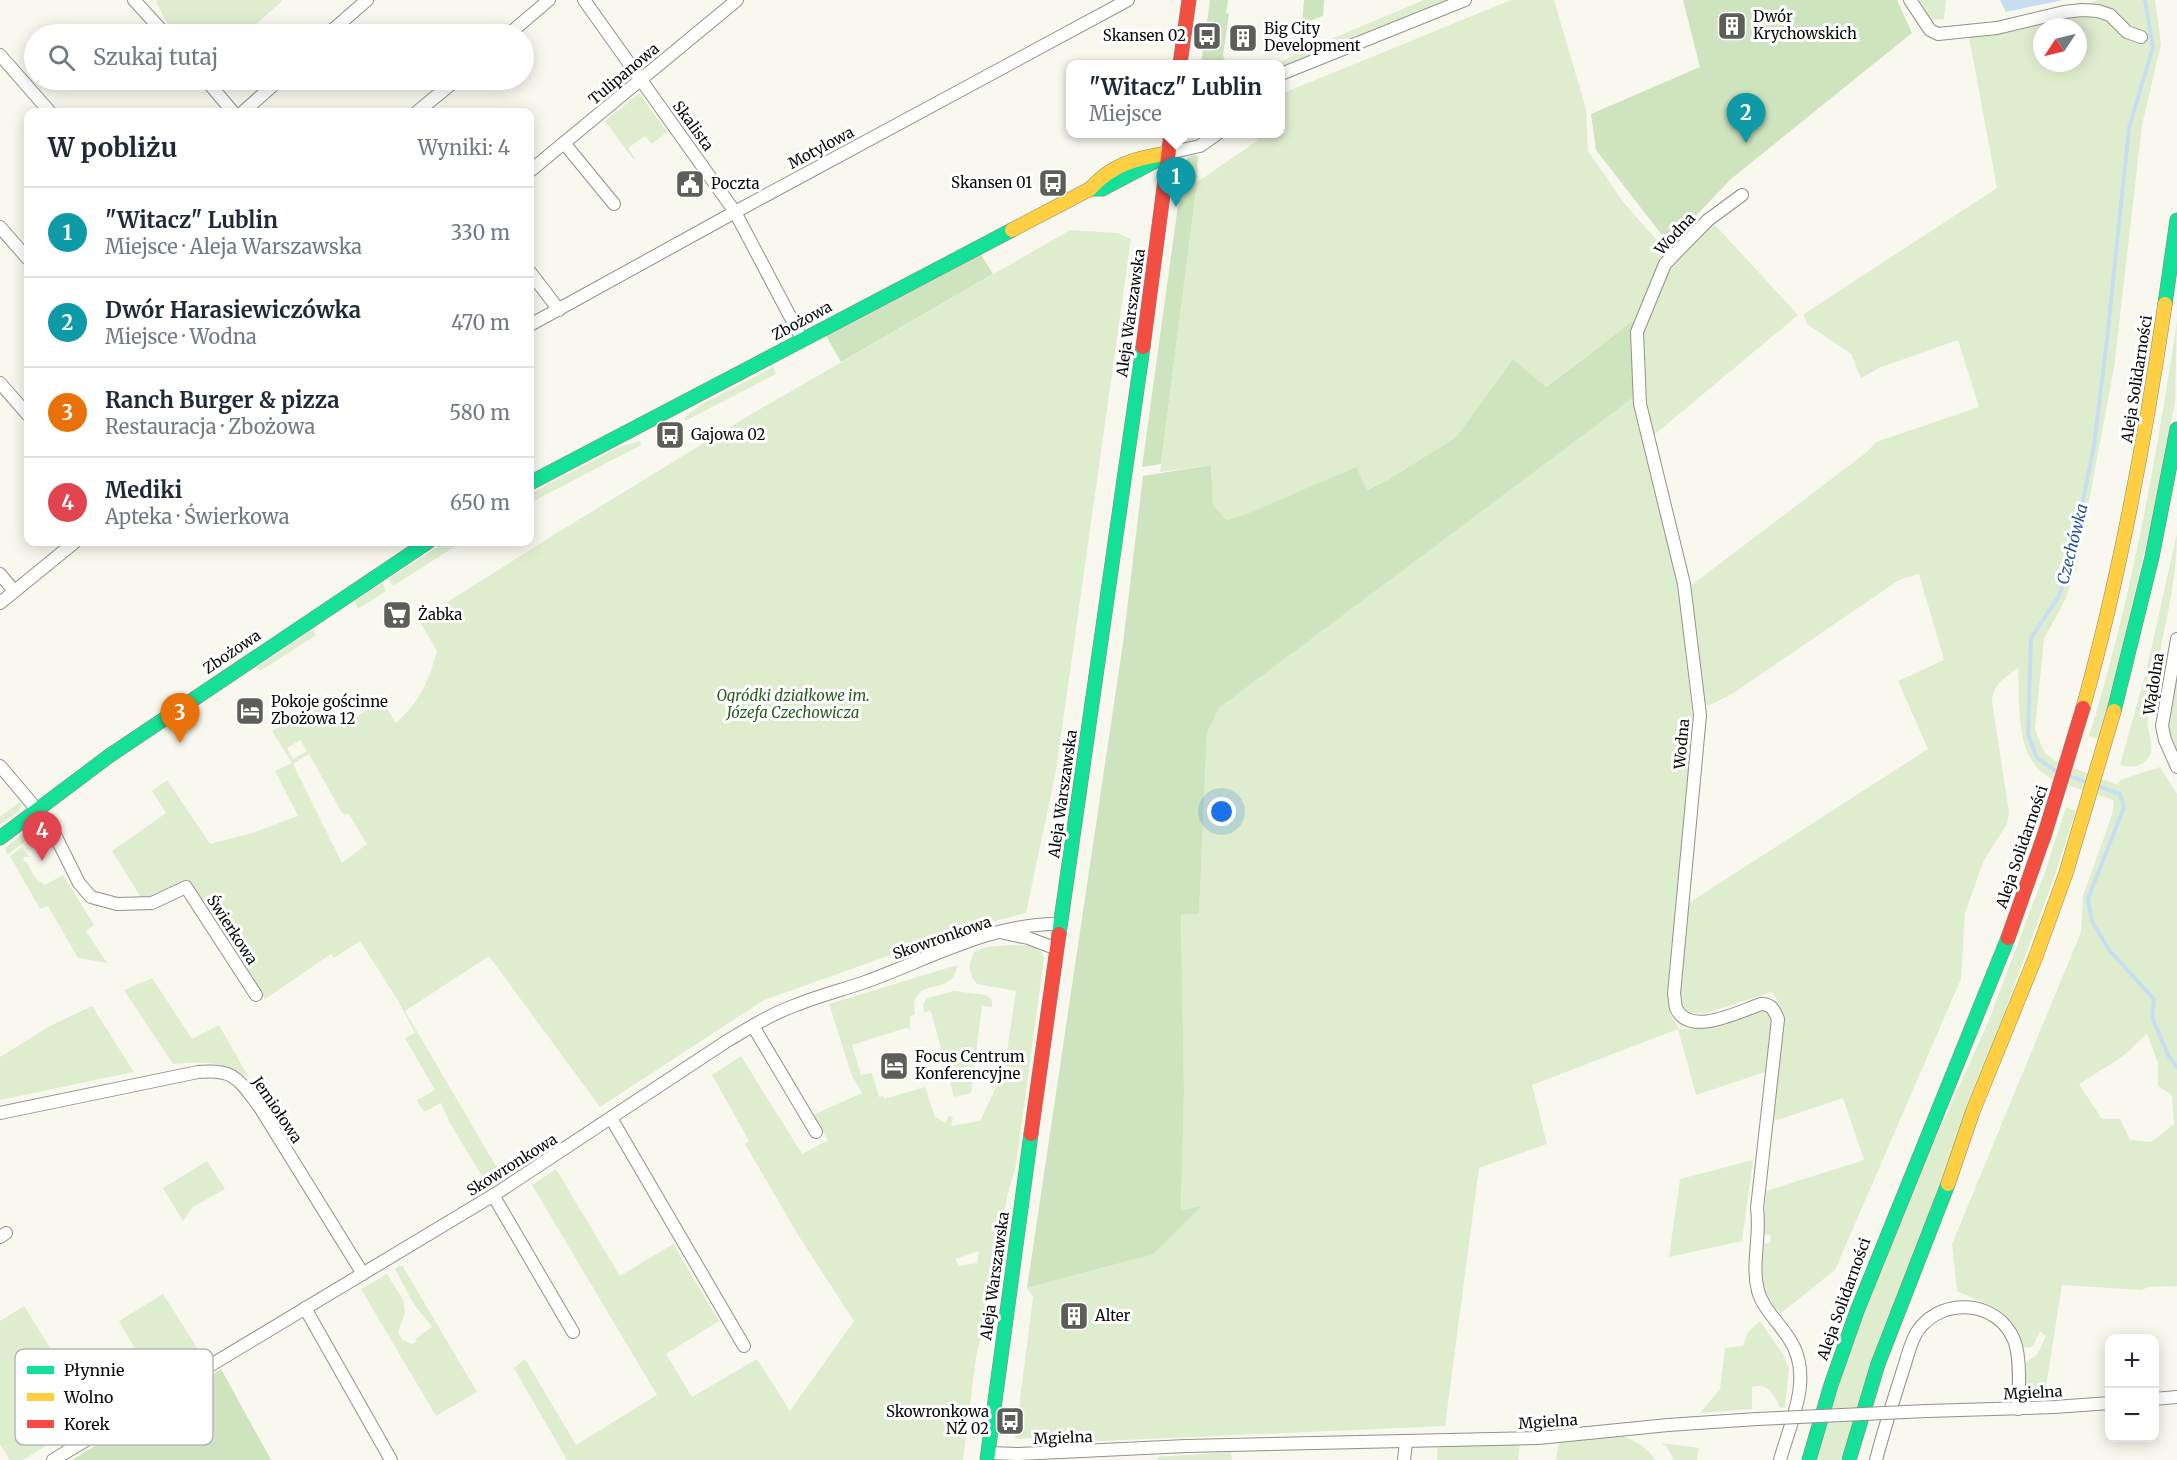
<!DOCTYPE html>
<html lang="pl">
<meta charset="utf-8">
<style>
body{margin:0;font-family:Merriweather,serif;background:#f6f6f7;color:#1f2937}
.controls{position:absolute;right:18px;bottom:18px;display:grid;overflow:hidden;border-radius:12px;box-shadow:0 3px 15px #0003}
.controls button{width:54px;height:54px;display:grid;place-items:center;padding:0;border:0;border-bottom:2px solid #e0e1e3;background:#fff;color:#1f2937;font:30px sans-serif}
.compass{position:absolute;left:2033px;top:18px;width:54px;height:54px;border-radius:50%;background:#fff;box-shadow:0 3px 15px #0003;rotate:235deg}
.you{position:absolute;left:1222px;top:812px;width:21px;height:21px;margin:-15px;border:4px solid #fff;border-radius:50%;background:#1a73e8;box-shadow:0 0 0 9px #1a73e833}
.badge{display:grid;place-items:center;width:39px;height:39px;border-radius:50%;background:#111827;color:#fff;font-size:20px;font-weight:700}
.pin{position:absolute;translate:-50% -50px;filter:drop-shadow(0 2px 3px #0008)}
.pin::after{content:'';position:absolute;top:32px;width:21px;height:18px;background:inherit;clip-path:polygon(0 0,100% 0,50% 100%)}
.popup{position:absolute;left:1066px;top:60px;width:219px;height:78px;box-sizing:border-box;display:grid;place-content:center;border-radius:12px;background:#fff;filter:drop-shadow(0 2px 4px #0005);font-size:20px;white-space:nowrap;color:#747a83}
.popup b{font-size:22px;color:#1f2937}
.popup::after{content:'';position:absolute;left:50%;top:100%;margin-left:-12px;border:12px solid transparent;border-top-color:#fff}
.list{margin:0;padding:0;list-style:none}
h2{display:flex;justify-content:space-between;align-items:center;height:78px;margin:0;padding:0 24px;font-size:26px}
h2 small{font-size:20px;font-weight:400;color:#747a83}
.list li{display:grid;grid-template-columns:39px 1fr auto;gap:18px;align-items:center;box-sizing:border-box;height:90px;padding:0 24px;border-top:2px solid #e0e1e3}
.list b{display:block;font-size:22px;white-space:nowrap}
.list p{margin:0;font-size:20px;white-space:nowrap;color:#747a83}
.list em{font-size:20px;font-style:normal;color:#747a83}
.icon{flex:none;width:33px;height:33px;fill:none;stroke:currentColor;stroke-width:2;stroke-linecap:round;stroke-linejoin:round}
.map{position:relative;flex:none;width:2177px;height:1460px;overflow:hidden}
.search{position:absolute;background:#fff;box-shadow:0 3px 15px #0003;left:24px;top:24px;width:510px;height:66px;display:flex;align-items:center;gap:15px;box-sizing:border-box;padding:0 21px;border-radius:33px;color:#747a83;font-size:22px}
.panel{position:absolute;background:#fff;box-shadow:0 3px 15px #0003;left:24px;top:108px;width:510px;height:438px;border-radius:12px}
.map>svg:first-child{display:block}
</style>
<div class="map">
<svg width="2177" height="1460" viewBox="0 0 2177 1460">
<rect width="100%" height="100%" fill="#f8f8ee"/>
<!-- green -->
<g fill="#dfedcf" fill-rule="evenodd">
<path d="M158,0H281L282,1L245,34H177L167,23L156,2Z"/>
<path d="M1424,0H1465L1281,74V64H1278L1295,54Z"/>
<path d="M1511,0H1554L1586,109L1588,151L1623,202L1670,255L1634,320L1545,387L1513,359L1456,437L1388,480L1366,490L1356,468L1249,513L1225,520L1213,505L1211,465L1160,472L1197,182L1257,141L1259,134H1281V94Z"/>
<path d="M1919,0H1946L1944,19L1930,20Z"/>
<path d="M2097,0H2155L2161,44L2142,125L2114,368L2077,565L2066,598L2044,639L2035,729L2044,752L2055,761L2118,785L2120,780L2160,767L2177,794V1286L2149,1287L2141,1290L2062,1285L2044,1400L2024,1395V1363L2037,1355L2046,1336L2040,1331L2033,1346L2029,1348L2023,1347C2008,1305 1993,1308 1957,1291L1952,1244L2081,932L2083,896L2112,815L2114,801C2094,792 2065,787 2047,776C2014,755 2020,702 2018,667C2005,679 1994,682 1992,701L2009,813L2007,824L1984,860L1965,913L1961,979L1835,1270L1780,1314C1759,1288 1761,1276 1762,1244L1770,1243L1771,1235L1763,1234L1766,1191L1864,1160L1843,1098L1774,1121L1782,1018L1778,1002L1772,992L1707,1013C1690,1015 1681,1012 1677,994L1687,904L1928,749L1898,681L1944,660L1919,574L1899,580L1732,694L1708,706L1704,702L1697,635L1689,587L1867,452L1876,442L1979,407L1958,340L1881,367L1861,378L1851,354L1807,324L1804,314L1997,188L1969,37L2055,19ZM2042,27H2078V63H2042ZM2147,1034L2158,1063V1086L2172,1095L2174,1124L2151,1142L2130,1140L2120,1119H2102L2079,1084L2122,1057Z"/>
<path d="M639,93L667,132L652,144L645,136L628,148L635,158L634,160L605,121Z"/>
<path d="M1715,225L1798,315L1654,435L1646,402L1642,331L1669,267L1711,226Z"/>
<path d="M1070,230L1118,233L1131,239L1056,771L1026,913L964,929L764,1000L600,1107L489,956L405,1011L500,1173L485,1181L451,1125L441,1103L424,1112L417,1100L435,1090L405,1038L415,1033L397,999L360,941L334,958L331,954L265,999L189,880L151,897L140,896L112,851L166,813L152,791L167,780L210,844L253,833L298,816L275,771L292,763L272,731L296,717L299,720L329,702L343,725L382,701L396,723C421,700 428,683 437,651L419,620L552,536L743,419ZM300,740L307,751L293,759L287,748ZM309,754L342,813L349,814L367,844L342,863L293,764Z"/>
<path d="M2177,321L2175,402L2159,490L2100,740L2089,736C2131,601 2156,461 2177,321Z"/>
<path d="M773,367L776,374L685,421L684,418L700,405Z"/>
<path d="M1634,397L1678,586L1693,721L1667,994L1670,1014L1679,1029L1693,1028L1757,1006L1772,1013L1774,1018L1768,1071L1696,1095L1678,1029L1532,1085L1547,1144L1479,1168L1445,1426L1081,1442L1064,1436L1015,1439L1033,1297L1027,1288L1154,1254L1201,1207L1181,1210L1184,1089L1181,914L1199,913L1207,733L1219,707Z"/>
<path d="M640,441L641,445L530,503V494L619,447Z"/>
<path d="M2177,533C2177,595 2156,655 2148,717C2146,729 2153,741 2151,753C2145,766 2134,769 2120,765L2146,672Z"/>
<path d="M445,542H462L393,586L389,580L391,577Z"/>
<path d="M380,584H383L386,591L358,609L354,601Z"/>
<path d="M313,629L316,635L260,671L257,667Z"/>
<path d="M2177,667V755L2168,734V720Z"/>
<path d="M21,801L20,810L0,825V817Z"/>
<path d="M2066,807L2076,811L2055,875L1840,1460H1815L1856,1332L1930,1150L1987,1025L2045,872Z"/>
<path d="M30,828L35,834L7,855L5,848Z"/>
<path d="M22,847L29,857H24L23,860L27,863L36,879L45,885L63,875L94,925L86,931L107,963L78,958L48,906L40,909L10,856Z"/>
<path d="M1011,945C1024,946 1041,944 1044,959L1016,1165C1010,1190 1001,1204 1007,1230L976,1357L963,1460H567L514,1368L525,1359L576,1445L657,1395L532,1185L556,1169L620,1276L673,1244L719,1321L666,1354L692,1397L757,1359L790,1411L854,1321L800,1238L745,1144L749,1141L712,1075L741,1056L802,1154L828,1140L813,1115L862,1093L852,1076L829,1004L957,965C955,999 908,973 915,1015L910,1016V1029L906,1028L852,1045L861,1075L872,1073L879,1097L883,1096L884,1099L925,1087L935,1117L945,1123L949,1116L953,1117L951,1126L980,1121L1004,1071L1016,991L977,984C968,973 968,965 974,952L987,947ZM979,1251L977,1263L959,1266L955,1259Z"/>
<path d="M152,978L192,1039L219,1025L249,1078C222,1060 204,1062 173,1064L124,990Z"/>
<path d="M954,991L986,995C991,998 993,1001 992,1007L982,1006L971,1093L954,1097L931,1011L924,1012L923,1005L927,998Z"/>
<path d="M92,1006L134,1072L0,1100V1057L50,1026Z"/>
<path d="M1753,1160L1742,1241L1669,1257L1680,1179Z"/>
<path d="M207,1161L225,1189L193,1207L183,1221L163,1188Z"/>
<path d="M402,1265L477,1392L436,1416L361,1289L387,1274L403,1300L405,1312L398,1333L403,1340L412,1344L417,1341L415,1339L432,1327C428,1319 425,1319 420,1312C410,1300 403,1283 395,1269Z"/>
<path d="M163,1294L199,1351L196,1360L117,1406L108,1408L104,1402L111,1404L153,1380L119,1321Z"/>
<path d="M24,1306L93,1417L23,1460H10L0,1444V1321Z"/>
<path d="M1760,1321L1784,1356L1789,1368L1785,1407L1780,1408C1775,1396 1768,1382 1752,1387V1409L1700,1413L1720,1389L1725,1348L1743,1346L1748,1332Z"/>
<path d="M1623,1436C1635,1441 1649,1448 1655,1460H1556L1559,1442Z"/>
<path d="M1520,1442L1518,1460H1437L1438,1445Z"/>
<path d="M1661,1443L1699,1448L1697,1460H1674L1667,1447Z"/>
<path d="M1231,1452L1232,1460H1158L1157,1457Z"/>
</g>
<!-- forest -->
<g fill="#cee4be">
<path d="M1210,0H1228L1226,13L1229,14L1223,56L1227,64H1201Z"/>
<path d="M1304,0H1324L1323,16L1302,24Z"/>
<path d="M1683,0H1897L1912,33L1731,179L1669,244L1596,150L1591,114L1700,67Z"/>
<path d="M1192,155L1198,156L1197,182L1161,464L1142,467L1183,169L1187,158Z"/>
<path d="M980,253L993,274L841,362L825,334Z"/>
<path d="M1634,320L1632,334L1634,397L1219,708L1207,733L1199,914H1181L1184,1089L1181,1210L1202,1206L1154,1254L1027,1288L1123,643L1143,476L1211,465L1213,505L1226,520L1249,513L1356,467L1367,490L1388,480L1456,437L1513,359L1546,387Z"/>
<path d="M221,1369L271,1460H72Z"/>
</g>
<!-- water -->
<path fill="#c7def0" d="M2000,0H2063L2006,12Z"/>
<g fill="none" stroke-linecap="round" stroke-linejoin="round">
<!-- stream -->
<g stroke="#c7def0" stroke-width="4">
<path d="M2057,772L2037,758L2028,734L2031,638L2059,596L2070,564L2094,446L2107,339L2129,128L2153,47L2145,0"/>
<path d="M2070,776L2088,783"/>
<path d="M2098,786L2120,794L2124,807L2088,899L2092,921L2109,950L2154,999L2152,1017L2168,1055L2177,1067"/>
</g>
<!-- street casing -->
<g stroke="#91918d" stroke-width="14">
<g id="street">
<path d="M134,0L165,34"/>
<path d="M584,0L735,212L802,339"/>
<path d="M1910,0L1930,30L1938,34L1997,28L2064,12L2082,10L2098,11L2110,15L2127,32L2141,37"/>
<path d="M328,34L367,0"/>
<path d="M509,34L549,0"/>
<path d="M0,55L50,112"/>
<path d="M1281,74L1465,0"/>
<path d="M206,80L233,112"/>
<path d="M243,112L279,80"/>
<path d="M417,112L456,80"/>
<path d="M564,143L614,204"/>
<path d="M1169,153L1200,146L1217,134"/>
<path d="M530,171L737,0"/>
<path d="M1742,195L1708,220L1665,264L1637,332L1640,404L1684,584L1700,715L1674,994C1675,998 1675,1004 1676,1008C1689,1038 1740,1011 1761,1004C1772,1004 1774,1010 1778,1019L1757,1208C1761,1236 1751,1264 1758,1291C1763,1308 1778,1322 1788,1337C1815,1375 1791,1420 1780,1460"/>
<path d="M0,227L28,259"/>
<path d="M530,272L559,310"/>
<path d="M530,325L735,212L1128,0"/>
<path d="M0,383L28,415"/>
<path d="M0,574L14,591"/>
<path d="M0,603L75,542"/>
<path d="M2177,639L2162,726L2165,740L2177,767"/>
<path d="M0,766L50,825L79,883L91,897L117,904L152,903L186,887L256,995"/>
<path d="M1004,933L1028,938L1057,949"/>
<path d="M753,1026L816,1132"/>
<path d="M0,1113L198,1072C235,1069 238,1079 259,1106L363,1274"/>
<path d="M611,1118L744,1346"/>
<path d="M493,1195L573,1332"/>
<path d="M0,1237L6,1233"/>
<path d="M305,1308L391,1460"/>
<path d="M2154,1399L2177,1397"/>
<path d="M1927,1411L2054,1407L2110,1403"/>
<path d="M988,1453L1019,1454L1186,1446L1538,1438L1668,1425L1757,1419"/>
<path d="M53,1460L497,1193L727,1041C749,1028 771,1014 796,1005C818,996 842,990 865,982C927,960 993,922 1061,924"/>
<path d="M1404,1460L1406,1442"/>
<path d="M1876,1460C1884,1429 1894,1398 1904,1367C1908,1355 1911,1339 1919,1329C1944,1296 1998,1301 2014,1340C2021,1357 2019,1390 2018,1409"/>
</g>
</g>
<!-- fast casing -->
<g stroke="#888883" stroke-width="15">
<g id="fast">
<path d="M1090,189H1102L1159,159"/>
<path d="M2165,304L2177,220"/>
<path d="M530,483L1012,230"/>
<path d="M2114,711L2152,557L2177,429"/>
<path d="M0,838L109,756L428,542"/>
<path d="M1059,934L1143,347"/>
<path d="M987,1460L1031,1134"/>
<path d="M1809,1460L1831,1385L1857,1311L2008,938"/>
<path d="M1849,1460L1878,1364L1948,1184"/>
</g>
</g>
<!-- slow casing -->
<g stroke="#888883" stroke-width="15">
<g id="slow">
<path d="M1012,230L1090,189C1112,164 1137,158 1169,153"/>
<path d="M2083,708C2120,575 2145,440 2165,304"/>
<path d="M1948,1184L1973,1111L2036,956L2066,873L2114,711"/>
</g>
</g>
<!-- jam casing -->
<g stroke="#888883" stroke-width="15">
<g id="jam">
<path d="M1180,64L1189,0"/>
<path d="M1143,347L1171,134"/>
<path d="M2008,938L2045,833L2083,708"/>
<path d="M1031,1134L1059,934"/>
</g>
</g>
<!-- street -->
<use href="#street" stroke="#fefefc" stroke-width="12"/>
<!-- fast -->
<use href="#fast" stroke="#16e098" stroke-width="14"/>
<!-- slow -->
<use href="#slow" stroke="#ffcf43" stroke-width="14"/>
<!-- jam -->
<use href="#jam" stroke="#f24e42" stroke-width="14"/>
<!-- street-bridge casing -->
<g stroke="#91918d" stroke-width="14" stroke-linecap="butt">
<path id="street-bridge" d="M1757,1419L1927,1411"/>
</g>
<!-- street-bridge -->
<use href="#street-bridge" stroke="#fefefc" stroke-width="12"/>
</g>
<!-- icons -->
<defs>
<g id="building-square" transform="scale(1.5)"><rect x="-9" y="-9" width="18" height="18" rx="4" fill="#5d5d5a" stroke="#fff"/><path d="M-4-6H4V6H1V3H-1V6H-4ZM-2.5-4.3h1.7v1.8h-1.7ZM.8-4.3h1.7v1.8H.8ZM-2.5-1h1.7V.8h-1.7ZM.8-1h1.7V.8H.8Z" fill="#fff"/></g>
<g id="bus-square" transform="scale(1.5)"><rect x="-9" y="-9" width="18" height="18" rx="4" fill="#5d5d5a" stroke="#fff"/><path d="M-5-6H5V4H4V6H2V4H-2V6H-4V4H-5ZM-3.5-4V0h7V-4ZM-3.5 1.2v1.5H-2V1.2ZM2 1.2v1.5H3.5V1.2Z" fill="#fff"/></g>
<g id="civic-square" transform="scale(1.5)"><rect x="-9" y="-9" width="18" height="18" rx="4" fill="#5d5d5a" stroke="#fff"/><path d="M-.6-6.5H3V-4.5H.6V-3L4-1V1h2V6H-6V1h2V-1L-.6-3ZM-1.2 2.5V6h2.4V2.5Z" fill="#fff"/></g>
<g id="supermarket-square" transform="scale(1.5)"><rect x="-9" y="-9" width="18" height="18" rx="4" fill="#5d5d5a" stroke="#fff"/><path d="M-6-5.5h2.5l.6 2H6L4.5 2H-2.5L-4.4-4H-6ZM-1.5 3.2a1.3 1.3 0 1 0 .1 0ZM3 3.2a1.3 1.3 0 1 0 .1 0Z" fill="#fff"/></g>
<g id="hotel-square" transform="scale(1.5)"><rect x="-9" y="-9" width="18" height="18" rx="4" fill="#5d5d5a" stroke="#fff"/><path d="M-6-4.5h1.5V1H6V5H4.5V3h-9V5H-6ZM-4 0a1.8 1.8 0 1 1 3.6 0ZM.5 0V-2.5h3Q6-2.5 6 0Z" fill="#fff"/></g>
</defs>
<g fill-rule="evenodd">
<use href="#building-square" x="1732" y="26"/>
<use href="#bus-square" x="1207" y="36"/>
<use href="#building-square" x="1243" y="38"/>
<use href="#bus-square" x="1053" y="183"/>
<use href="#civic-square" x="690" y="184"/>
<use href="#bus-square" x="670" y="435"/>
<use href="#supermarket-square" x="397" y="615"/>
<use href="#hotel-square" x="250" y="711"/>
<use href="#hotel-square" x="894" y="1066"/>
<use href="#building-square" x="1074" y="1316"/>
<use href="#bus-square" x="1010" y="1421"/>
</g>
<g text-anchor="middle" stroke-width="6" stroke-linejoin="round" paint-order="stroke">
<!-- poi labels -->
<g font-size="15" fill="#0a0a0a" stroke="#fff" text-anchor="start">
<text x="1753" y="22">Dwór<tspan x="1753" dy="17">Krychowskich</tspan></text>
<text x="1264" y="34">Big City<tspan x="1264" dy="17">Development</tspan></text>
<text x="1186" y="41" text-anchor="end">Skansen 02</text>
<text x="1032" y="188" text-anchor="end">Skansen 01</text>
<text x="711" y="189">Poczta</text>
<text x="691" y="440">Gajowa 02</text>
<text x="418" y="620">Żabka</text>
<text x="271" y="707">Pokoje gościnne<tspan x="271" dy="17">Zbożowa 12</tspan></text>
<text x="915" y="1062">Focus Centrum<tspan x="915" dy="17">Konferencyjne</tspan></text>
<text x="1095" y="1321">Alter</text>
<text x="989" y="1417" text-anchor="end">Skowronkowa<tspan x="989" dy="17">NŻ 02</tspan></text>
</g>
<!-- street labels -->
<g font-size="15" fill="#0a0a0a" stroke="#fff">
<text transform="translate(624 74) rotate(-40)" y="5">Tulipanowa</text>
<text transform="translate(693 126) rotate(54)" y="5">Skalista</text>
<text transform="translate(821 148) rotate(-28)" y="5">Motylowa</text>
<text transform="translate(1675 234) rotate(-47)" y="5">Wodna</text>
<text transform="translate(1131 313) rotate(-82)" y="5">Aleja Warszawska</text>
<text transform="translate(802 321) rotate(-28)" y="5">Zbożowa</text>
<text transform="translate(2137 379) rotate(-81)" y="5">Aleja Solidarności</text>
<text transform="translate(232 652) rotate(-34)" y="5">Zbożowa</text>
<text transform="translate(2154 684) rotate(-81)" y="5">Wądolna</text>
<text transform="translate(1682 744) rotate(-85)" y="5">Wodna</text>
<text transform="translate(1063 794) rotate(-82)" y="5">Aleja Warszawska</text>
<text transform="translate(2022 847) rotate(-71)" y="5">Aleja Solidarności</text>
<text transform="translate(232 930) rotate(57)" y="5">Świerkowa</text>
<text transform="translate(942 938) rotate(-19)" y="5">Skowronkowa</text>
<text transform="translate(277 1110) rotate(56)" y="5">Jemiołowa</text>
<text transform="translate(512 1165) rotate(-32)" y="5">Skowronkowa</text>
<text transform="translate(995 1276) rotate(-82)" y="5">Aleja Warszawska</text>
<text transform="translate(1844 1299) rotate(-70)" y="5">Aleja Solidarności</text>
<text transform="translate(2033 1393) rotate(-3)" y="5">Mgielna</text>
<text transform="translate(1548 1422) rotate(-4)" y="5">Mgielna</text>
<text transform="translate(1063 1438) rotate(-2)" y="5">Mgielna</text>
</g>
<!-- park labels -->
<g font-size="15" font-style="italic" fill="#275c20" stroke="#fff">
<text x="793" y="701">Ogródki działkowe im.<tspan x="793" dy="17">Józefa Czechowicza</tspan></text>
</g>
<!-- water labels -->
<g font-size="16" font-style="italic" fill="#1e5492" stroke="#fff">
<text transform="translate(2072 544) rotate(-76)" y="6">Czechówka</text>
</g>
</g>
<!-- legend -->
<rect x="15" y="1349" width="198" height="96" rx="9" fill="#fff" stroke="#b6b6b6" stroke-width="1.5"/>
<rect x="27" y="1366" width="27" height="8" fill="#16e098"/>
<rect x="27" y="1393" width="27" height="8" fill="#ffcf43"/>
<rect x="27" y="1420" width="27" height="8" fill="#f24e42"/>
<g font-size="16" fill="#0a0a0a">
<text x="64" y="1376">Płynnie</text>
<text x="64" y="1403">Wolno</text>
<text x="64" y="1430">Korek</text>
</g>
</svg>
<div class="controls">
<button>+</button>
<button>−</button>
</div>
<svg class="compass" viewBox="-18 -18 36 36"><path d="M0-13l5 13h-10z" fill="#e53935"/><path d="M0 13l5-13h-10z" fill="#747a83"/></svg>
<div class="you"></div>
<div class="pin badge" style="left:1176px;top:207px;background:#0f9aa8">1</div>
<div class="popup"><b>&quot;Witacz&quot; Lublin</b>Miejsce</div>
<div class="pin badge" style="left:1746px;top:143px;background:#0f9aa8">2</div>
<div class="pin badge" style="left:180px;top:743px;background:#e8710a">3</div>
<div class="pin badge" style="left:42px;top:861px;background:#e0444e">4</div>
<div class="search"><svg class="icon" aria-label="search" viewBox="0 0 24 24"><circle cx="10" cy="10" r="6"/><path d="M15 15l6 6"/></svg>Szukaj tutaj</div>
<section class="panel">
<h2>W pobliżu<small>Wyniki: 4</small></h2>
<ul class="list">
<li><span class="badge" style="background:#0f9aa8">1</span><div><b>&quot;Witacz&quot; Lublin</b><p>Miejsce · Aleja Warszawska</p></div><em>330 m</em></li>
<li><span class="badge" style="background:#0f9aa8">2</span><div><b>Dwór Harasiewiczówka</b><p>Miejsce · Wodna</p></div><em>470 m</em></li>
<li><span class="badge" style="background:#e8710a">3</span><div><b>Ranch Burger &amp; pizza</b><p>Restauracja · Zbożowa</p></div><em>580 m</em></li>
<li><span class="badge" style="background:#e0444e">4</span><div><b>Mediki</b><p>Apteka · Świerkowa</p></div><em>650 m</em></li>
</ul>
</section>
</div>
